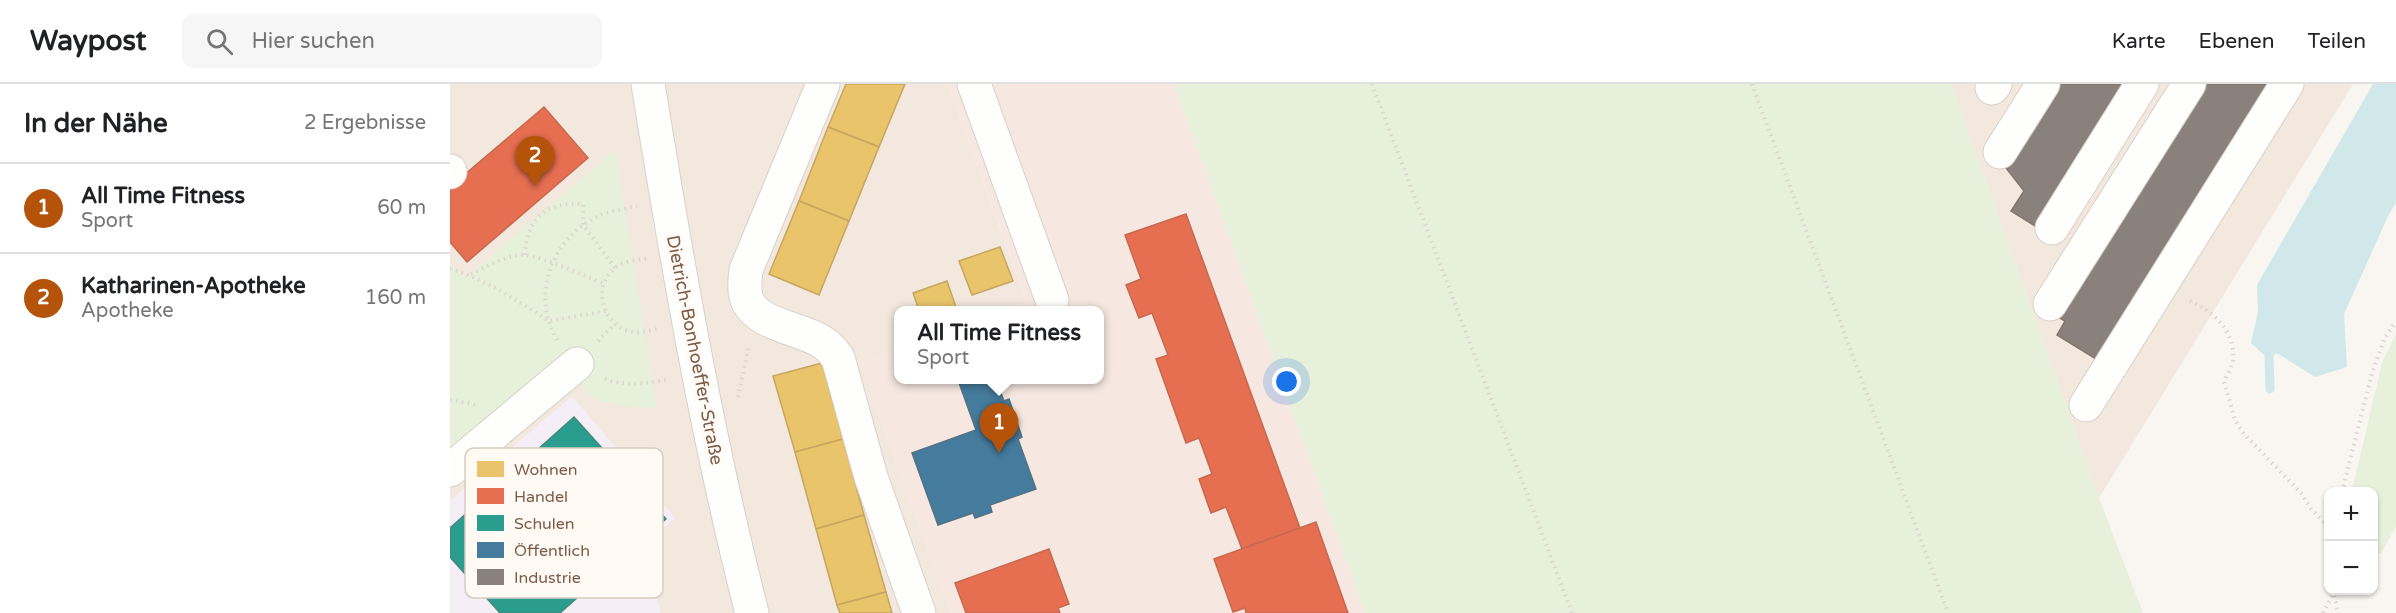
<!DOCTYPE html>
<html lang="de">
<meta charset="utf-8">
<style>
body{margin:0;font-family:"Varela Round",sans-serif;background:#f6f6f6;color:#202124}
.controls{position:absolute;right:18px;bottom:18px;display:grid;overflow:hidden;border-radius:12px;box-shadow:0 2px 4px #0004}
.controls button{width:54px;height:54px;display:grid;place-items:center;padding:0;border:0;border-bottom:2px solid #e0e0e0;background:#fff;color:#202124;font:30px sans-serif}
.you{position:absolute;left:837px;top:298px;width:21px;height:21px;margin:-15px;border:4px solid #fff;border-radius:50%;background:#1a73e8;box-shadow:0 0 0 9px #1a73e833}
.badge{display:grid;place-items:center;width:39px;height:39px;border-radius:50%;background:#b45309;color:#fff;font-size:20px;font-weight:700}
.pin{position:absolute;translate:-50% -50px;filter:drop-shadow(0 2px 3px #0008)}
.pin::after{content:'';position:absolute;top:32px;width:21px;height:18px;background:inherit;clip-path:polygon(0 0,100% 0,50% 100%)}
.popup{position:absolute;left:444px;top:222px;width:210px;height:78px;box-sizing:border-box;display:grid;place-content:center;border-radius:12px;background:#fff;filter:drop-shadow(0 2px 4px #0005);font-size:20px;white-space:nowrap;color:#757577}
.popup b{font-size:22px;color:#202124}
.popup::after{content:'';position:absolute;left:50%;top:100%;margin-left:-12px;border:12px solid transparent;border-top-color:#fff}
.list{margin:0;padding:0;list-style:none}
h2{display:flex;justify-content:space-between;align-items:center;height:78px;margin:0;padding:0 24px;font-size:26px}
h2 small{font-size:20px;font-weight:400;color:#757577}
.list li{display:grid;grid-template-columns:39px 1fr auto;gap:18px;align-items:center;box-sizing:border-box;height:90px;padding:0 24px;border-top:2px solid #e0e0e0}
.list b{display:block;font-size:22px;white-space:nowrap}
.list p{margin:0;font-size:20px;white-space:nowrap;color:#757577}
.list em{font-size:20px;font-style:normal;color:#757577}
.icon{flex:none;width:33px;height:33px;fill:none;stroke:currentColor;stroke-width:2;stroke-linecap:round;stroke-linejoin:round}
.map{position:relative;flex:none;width:1946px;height:529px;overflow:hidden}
header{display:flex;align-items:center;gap:36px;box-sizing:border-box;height:84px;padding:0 30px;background:#fff;border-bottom:2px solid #e0e0e0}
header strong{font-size:28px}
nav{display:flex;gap:33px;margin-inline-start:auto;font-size:21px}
.search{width:420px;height:54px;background:#f6f6f6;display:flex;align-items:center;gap:15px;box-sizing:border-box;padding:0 21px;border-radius:12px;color:#757577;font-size:22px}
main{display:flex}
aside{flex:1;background:#fff}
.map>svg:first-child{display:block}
</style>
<header>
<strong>Waypost</strong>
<div class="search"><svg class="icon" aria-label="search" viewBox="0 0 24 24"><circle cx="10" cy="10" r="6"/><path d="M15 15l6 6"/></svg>Hier suchen</div>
<nav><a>Karte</a><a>Ebenen</a><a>Teilen</a></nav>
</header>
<main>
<aside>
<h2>In der Nähe<small>2 Ergebnisse</small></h2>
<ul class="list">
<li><span class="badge">1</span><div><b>All Time Fitness</b><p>Sport</p></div><em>60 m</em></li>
<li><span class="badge">2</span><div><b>Katharinen-Apotheke</b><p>Apotheke</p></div><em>160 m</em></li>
</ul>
</aside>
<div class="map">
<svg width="1946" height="529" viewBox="0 0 1946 529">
<rect width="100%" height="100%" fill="#f9f5f0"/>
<!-- residential -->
<g fill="#f2e8de">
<path d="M0,0H498L577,219L556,226H448V265L410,279L501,529H0Z"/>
<path d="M1501,0H1903L1649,414Z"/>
</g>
<!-- commercial -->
<path fill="#f6e8e1" d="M498,0H724L915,529H501L410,279L448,265V296H650V226H556L577,218Z"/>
<!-- education -->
<path fill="#f6eef6" d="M122,312L225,434L193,462L211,529H0V417Z"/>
<!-- green -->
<g fill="#e7f0db">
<path d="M724,0H1501L1649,414L1693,529H915Z"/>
<path d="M165,66L207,324L173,322L144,315L107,273L0,367V178L15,194Z"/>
<path d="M1946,250V442L1931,470L1924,469V408L1902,407L1932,279Z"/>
</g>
<!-- water -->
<path fill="#d0e8ea" d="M1923,0H1946V119L1938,132L1894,230L1897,283L1865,293L1830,271L1823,268L1814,271L1801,259L1808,228L1807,201Z"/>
<!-- homes -->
<g fill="#e9c46a" stroke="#c8a561" stroke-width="1.5">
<path d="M396,0H455L429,63L378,43Z"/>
<path d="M378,43L429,63L399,137L349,117Z"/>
<path d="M349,117L399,137L369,211L319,190Z"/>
<path d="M550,163L563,197L522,211L509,177Z"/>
<path d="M497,197L507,226H469L463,209Z"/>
<path d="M372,279L393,355L345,368L323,292Z"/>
<path d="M393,355L414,431L366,445L345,368Z"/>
<path d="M414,431L436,508L387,521L366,445Z"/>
<path d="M436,508L442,529H390L387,521Z"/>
</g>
<!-- shops -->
<g fill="#e76f51" stroke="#c66950" stroke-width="1.5">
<path d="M94,23L138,74L17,178L0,158V103Z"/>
<path d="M736,130L850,444L792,465L776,423L761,429L749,395L762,390L749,354L736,359L706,275L718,271L702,229L689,234L676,201L691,195L675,151Z"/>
<path d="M866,438L898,529H796L795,524L783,528L764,475Z"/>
<path d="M599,465L619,520L608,524L610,529H516L505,499Z"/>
</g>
<!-- schools -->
<path fill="#2a9d8f" stroke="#428a7b" stroke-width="1.5" d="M124,333L216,435L110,529H50L0,473V444Z"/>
<!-- public -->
<path fill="#457b9d" stroke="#557285" stroke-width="1.5" d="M508,296H546L554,317L559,315L572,353L568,355L586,405L540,421L542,428L525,434L523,429L488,441L462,369L526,346Z"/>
<!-- industry -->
<g fill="#8a817c" stroke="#85766e" stroke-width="1.5">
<path d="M1609,0H1675L1585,142L1561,127L1574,107L1556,84Z"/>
<path d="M1755,0H1820L1646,275L1607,251L1615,237L1608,233Z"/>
</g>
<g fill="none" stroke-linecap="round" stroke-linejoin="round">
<!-- stream -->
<path stroke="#d0e8ea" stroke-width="9" d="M1820,305L1819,271L1825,261"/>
<!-- minor casing -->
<g stroke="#d7d1cb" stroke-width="35">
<g id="minor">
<path d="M198,0C227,178 257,354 302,529"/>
<path d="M373,0L296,186C295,196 293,208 298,218C311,243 354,244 375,260C380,263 384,269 388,274L421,393L469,529"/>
<path d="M524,0L602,216"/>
<path d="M1542,4L1545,0"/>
<path d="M1550,68L1593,0"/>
<path d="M0,87V88"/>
<path d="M1602,144L1692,0"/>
<path d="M1600,220L1739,0"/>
<path d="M1636,321L1837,0"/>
<path d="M0,386L127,280"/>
</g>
</g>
<!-- path -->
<g stroke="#dcd5d0" stroke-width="4" stroke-dasharray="1.5 4.5" stroke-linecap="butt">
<path d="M922,0L1122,529"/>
<path d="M1302,0L1498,529"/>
<path d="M75,171C77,133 96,118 133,120V141L165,184"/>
<path d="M196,175C186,176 173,177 165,184C142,201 152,240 179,247C188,250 198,247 207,245"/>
<path d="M0,185C36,195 67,217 99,237L156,227"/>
<path d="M21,190C37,182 56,171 74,171C93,172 136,193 155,200"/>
<path d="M1740,217C1763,227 1786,248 1783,276C1782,283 1777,291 1774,298L1785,336L1794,350L1851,409L1861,425L1878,442"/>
<path d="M107,256C80,211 102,156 146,133C158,127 174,125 187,122"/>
<path d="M148,257L165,240"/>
<path d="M155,295C174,302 197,300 216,296"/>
<path d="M288,313L299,261"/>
<path d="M0,316L27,321"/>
<path d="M1892,408L1922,289L1935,253L1946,238"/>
<path d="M1883,506L1888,529"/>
<path d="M1873,529L1883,510"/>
</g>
<!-- minor -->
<use href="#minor" stroke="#fefefd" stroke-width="33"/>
</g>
<g text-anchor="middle" stroke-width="6" stroke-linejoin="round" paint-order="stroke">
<!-- street labels -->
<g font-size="18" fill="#7a5c4d" stroke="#fffaf3">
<text transform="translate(245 266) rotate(79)" y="6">Dietrich-Bonhoeffer-Straße</text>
</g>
</g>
<!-- legend -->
<rect x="15" y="364" width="198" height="150" rx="9" fill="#fffaf3" stroke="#d7cbc1" stroke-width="1.5"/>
<rect x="27" y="377" width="27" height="16" fill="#e9c46a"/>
<rect x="27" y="404" width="27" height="16" fill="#e76f51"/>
<rect x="27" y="431" width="27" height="16" fill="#2a9d8f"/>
<rect x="27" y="458" width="27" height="16" fill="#457b9d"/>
<rect x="27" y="485" width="27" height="16" fill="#8a817c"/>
<g font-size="16" fill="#7a5c4d">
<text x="64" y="391">Wohnen</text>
<text x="64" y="418">Handel</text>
<text x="64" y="445">Schulen</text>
<text x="64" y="472">Öffentlich</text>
<text x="64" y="499">Industrie</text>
</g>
</svg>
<div class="controls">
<button>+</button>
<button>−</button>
</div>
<div class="you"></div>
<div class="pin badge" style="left:549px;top:369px">1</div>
<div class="popup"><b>All Time Fitness</b>Sport</div>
<div class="pin badge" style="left:85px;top:102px">2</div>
</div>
</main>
